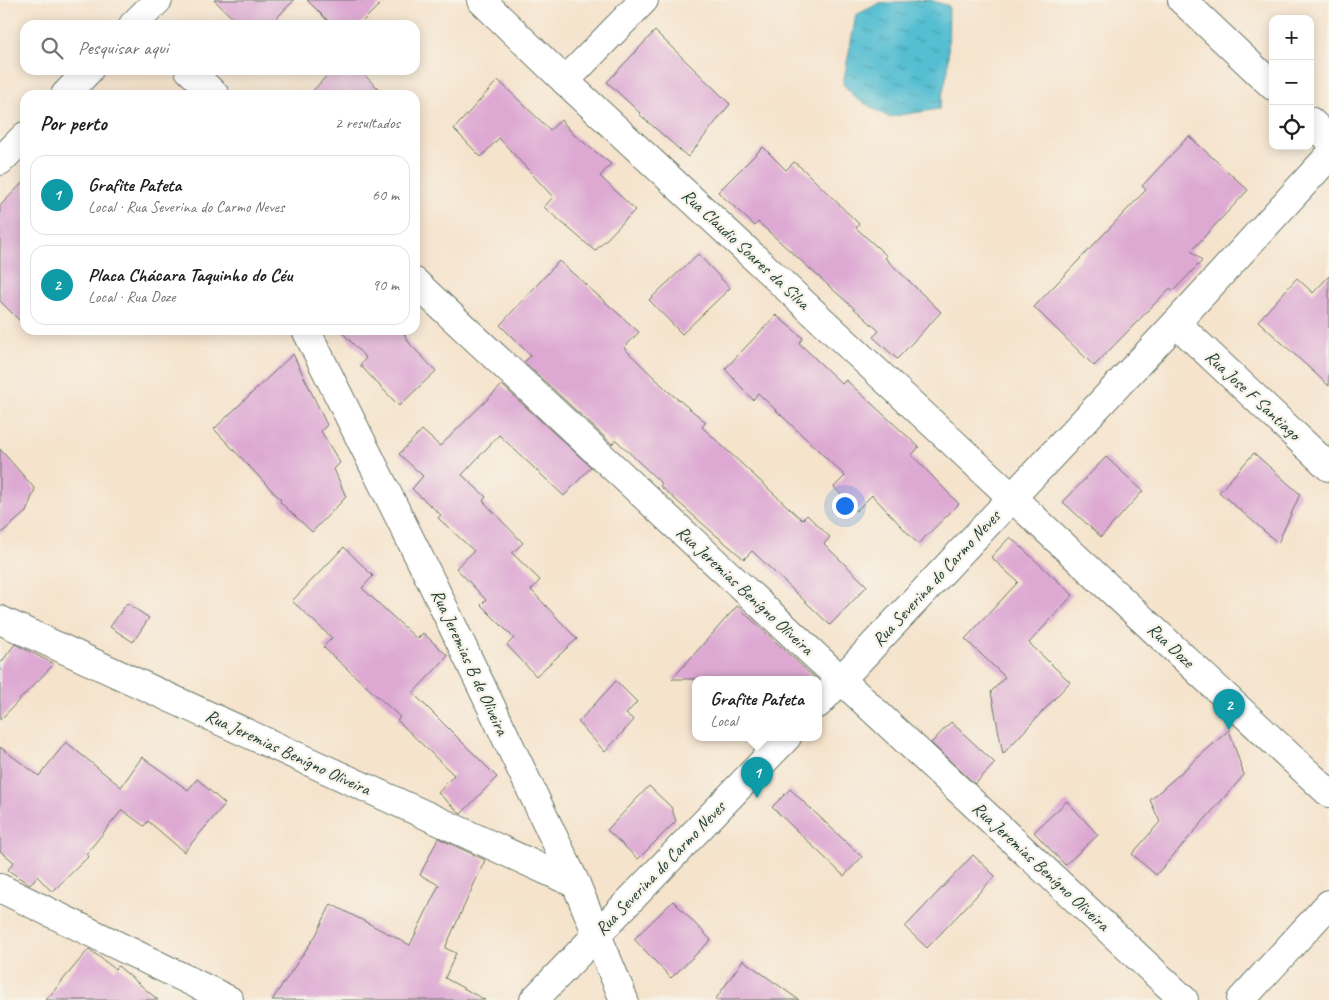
<!DOCTYPE html>
<html lang="pt">
<meta charset="utf-8">
<style>
body{margin:0;font-family:Caveat,sans-serif;background:#f2f2f2;color:#202124}
.controls{position:absolute;right:15px;top:15px;display:grid;overflow:hidden;border-radius:10px;box-shadow:0 2px 12px #0003}
.controls button{width:45px;height:45px;display:grid;place-items:center;padding:0;border:0;border-bottom:1px solid #e0e0e0;background:#fff;color:#202124;font:25px sans-serif}
.you{position:absolute;left:844px;top:505px;width:18px;height:18px;margin:-12px;border:4px solid #fff;border-radius:50%;background:#1a73e8;box-shadow:0 0 0 8px #1a73e833}
.badge{display:grid;place-items:center;width:32px;height:32px;border-radius:50%;background:#b5179e;color:#fff;font-size:16px;font-weight:700}
.pin{position:absolute;translate:-50% -41px;filter:drop-shadow(0 1px 2px #0008)}
.pin::after{content:'';position:absolute;top:26px;width:18px;height:15px;background:inherit;clip-path:polygon(0 0,100% 0,50% 100%)}
.popup{position:absolute;left:692px;top:676px;width:130px;height:65px;box-sizing:border-box;display:grid;place-content:center;border-radius:10px;background:#fff;filter:drop-shadow(0 1px 4px #0005);font-size:16px;white-space:nowrap;color:#757577}
.popup b{font-size:19px;color:#202124}
.popup::after{content:'';position:absolute;left:50%;top:100%;margin-left:-10px;border:10px solid transparent;border-top-color:#fff}
.list{margin:0;padding:0;list-style:none}
h2{display:flex;justify-content:space-between;align-items:center;height:65px;margin:0;padding:0 20px;font-size:21px}
h2 small{font-size:16px;font-weight:400;color:#757577}
.list li{display:grid;grid-template-columns:32px 1fr auto;gap:15px;align-items:center;box-sizing:border-box;height:80px;margin:0 10px 10px;padding:0 10px;border:1px solid #e0e0e0;border-radius:15px}
.list b{display:block;font-size:19px;white-space:nowrap}
.list p{margin:0;font-size:16px;white-space:nowrap;color:#757577}
.list em{font-size:16px;font-style:normal;color:#757577}
.icon{flex:none;width:28px;height:28px;fill:none;stroke:currentColor;stroke-width:2;stroke-linecap:round;stroke-linejoin:round}
.map{position:relative;flex:none;width:1329px;height:1000px;overflow:hidden}
.search{position:absolute;background:#fff;box-shadow:0 2px 12px #0003;left:20px;top:20px;width:400px;height:55px;display:flex;align-items:center;gap:12px;box-sizing:border-box;padding:0 18px;border-radius:15px;color:#757577;font-size:19px}
.panel{position:absolute;background:#fff;box-shadow:0 2px 12px #0003;left:20px;top:90px;width:400px;height:245px;border-radius:15px}
.map>svg:first-child{display:block}
</style>
<div class="map">
<svg width="1329" height="1000" viewBox="0 0 1329 1000">
<defs>
<pattern id="water-ripples" width="26" height="14" patternUnits="userSpaceOnUse" patternTransform="scale(1.25)"><rect width="26" height="14" fill="#55bed1"/><path d="M2 4q2-2 4 0t4 0M15 11q2-2 4 0t4 0" fill="none" stroke="#469caa"/></pattern>
</defs>
<rect width="100%" height="100%" fill="#f7f3e8"/>
<filter id="ink" filterUnits="userSpaceOnUse"><feTurbulence type="fractalNoise" baseFrequency=".02" numOctaves="2"/><feDisplacementMap in="SourceGraphic" scale="10" xChannelSelector="R" yChannelSelector="G"/><feConvolveMatrix kernelMatrix="1 2 1 2 8 2 1 2 1" color-interpolation-filters="sRGB"/></filter>
<filter id="wash" filterUnits="userSpaceOnUse"><feTurbulence type="fractalNoise" baseFrequency=".0096" numOctaves="4" result="noise"/><feDisplacementMap in="SourceGraphic" scale="20" xChannelSelector="R" yChannelSelector="G"/><feGaussianBlur stdDeviation="1.12" result="paint"/><feColorMatrix in="noise" values="0 0 0 0 0 0 0 0 0 0 0 0 0 0 0 0 0 1.4 0 .05"/><feComposite in="paint" operator="in"/></filter>
<g filter="url(#wash)">
<rect width="100%" height="100%" fill="#f5e3cc"/>
<!-- water -->
<path fill="url(#water-ripples)" stroke="#3a7e82" d="M930,0L949,6L948,70L939,109L888,117L857,99L843,84L856,15L880,3Z"/>
<g id="blocks">
<!-- building -->
<g fill="#dda9d3">
<path d="M214,0H294L270,25H240Z"/>
<path d="M307,0H384L359,25H332Z"/>
<path d="M655,31L730,104L688,157L639,114L640,113L607,82Z"/>
<path d="M332,70H359L385,95H309Z"/>
<path d="M498,80L550,130L561,120L573,134L611,164L600,176L635,210L595,251L544,207L553,197L499,138L481,157L454,129Z"/>
<path d="M1189,136L1248,190L1191,251L1202,261L1173,291L1170,288L1094,366L1034,307L1146,190L1142,186Z"/>
<path d="M763,147L786,170L794,162L805,171L859,224L856,228L887,256L885,258L941,312L897,359L873,337L879,331L758,222L755,226L718,192Z"/>
<path d="M25,180V326L0,301V206Z"/>
<path d="M698,254L730,288L682,334L649,300Z"/>
<path d="M559,261L639,332L624,348L669,392L706,422L702,427L802,520L807,515L830,537L824,544L867,586L830,625L752,551L744,559L711,531L660,486L662,484L616,440L612,444L524,362L531,356L500,325Z"/>
<path d="M1329,276V386L1258,321L1297,278L1313,293Z"/>
<path d="M776,315L803,338L799,343L842,384L846,380L919,447L912,455L959,504L918,544L872,495L856,511L834,487L845,476L758,393L753,400L725,369Z"/>
<path d="M340,330H402L410,344L436,371L399,406L360,365L366,358Z"/>
<path d="M293,354L327,425L321,431L340,463L334,469L346,497L312,532L280,502L281,500L214,429Z"/>
<path d="M502,385L591,467L564,496L499,435L462,475L486,497L483,501L523,543L512,553L540,580L531,590L577,639L536,676L507,645L514,638L481,605L486,600L456,568L474,551L438,518L441,515L412,489L423,476L399,454L422,430L440,446Z"/>
<path d="M0,449L35,489L26,512L0,534Z"/>
<path d="M1254,453L1300,494L1278,543L1219,492Z"/>
<path d="M1106,457L1143,491L1101,537L1063,502Z"/>
<path d="M1010,537L1073,595L1029,643L1070,682L1003,754L991,692L1005,677L965,639L1018,582L991,557Z"/>
<path d="M344,547L373,576L362,588L417,639L423,633L448,656L413,693L497,777L461,814L438,793L454,775L397,720L400,717L323,647L332,638L292,601Z"/>
<path d="M127,603L149,618L133,642L110,627Z"/>
<path d="M737,606L816,679H672Z"/>
<path d="M15,644L54,664L0,720V664Z"/>
<path d="M616,681L637,702L626,714L634,720L605,752L578,722Z"/>
<path d="M951,722L995,763L975,784L931,743Z"/>
<path d="M1229,730L1244,775L1156,875L1132,854L1160,822L1150,800Z"/>
<path d="M66,742L121,787L142,757L188,790L197,779L225,804L184,852L148,821L144,826L122,810L86,854L89,856L52,892L37,876L30,885L8,870L14,862L0,851V747L39,776Z"/>
<path d="M649,786L671,807L676,821L638,859L607,830Z"/>
<path d="M790,789L862,857L844,876L772,807Z"/>
<path d="M1067,801L1098,835L1065,865L1034,832Z"/>
<path d="M438,838L485,860L445,948L456,953L445,978L485,1000H272L316,935L331,904L410,945L439,885L420,875Z"/>
<path d="M973,855L995,876L927,948L905,927Z"/>
<path d="M673,901L711,940L671,978L634,939Z"/>
<path d="M89,949L115,969L118,966L158,1000H46Z"/>
<path d="M743,960L799,1000H715Z"/>
</g>
</g>
</g>
<g filter="url(#ink)">
<use href="#blocks" fill-opacity="0" stroke="#6a7769" stroke-width="1"/>
<g fill="none" stroke-linecap="round" stroke-linejoin="round">
<!-- minor casing -->
<g stroke="#6a7769" stroke-width="30">
<g id="minor">
<path d="M481,0L565,81L1329,793"/>
<path d="M1182,0L1273,86"/>
<path d="M133,25L158,0"/>
<path d="M189,70L215,95"/>
<path d="M565,81L644,0"/>
<path d="M65,95L89,70"/>
<path d="M1310,121L1329,139"/>
<path d="M0,161L25,136"/>
<path d="M415,282L1184,1000"/>
<path d="M1176,323L1329,467"/>
<path d="M306,330L432,583L576,884L624,1000"/>
<path d="M0,620L576,884"/>
<path d="M818,704L1176,323L1329,156"/>
<path d="M0,888L229,1000"/>
<path d="M534,1000L787,737"/>
<path d="M1241,1000L1329,904"/>
</g>
</g>
<!-- minor -->
<use href="#minor" stroke="#fff" stroke-width="28"/>
</g>
</g>
<g text-anchor="middle" stroke-width="4.5" stroke-linejoin="round" paint-order="stroke">
<!-- street labels -->
<g font-size="18" fill="#1f3d34" stroke="#f7f3e8">
<text transform="translate(746 249) rotate(43)" y="6">Rua Claudio Soares da Silva</text>
<text transform="translate(1253 395) rotate(43)" y="6">Rua Jose F Santiago</text>
<text transform="translate(936 578) rotate(-47)" y="6">Rua Severina do Carmo Neves</text>
<text transform="translate(745 590) rotate(43)" y="6">Rua Jeremias Benígno Oliveira</text>
<text transform="translate(1171 645) rotate(43)" y="6">Rua Doze</text>
<text transform="translate(470 662) rotate(65)" y="6">Rua Jeremias B de Oliveira</text>
<text transform="translate(288 752) rotate(25)" y="6">Rua Jeremias Benígno Oliveira</text>
<text transform="translate(1041 866) rotate(43)" y="6">Rua Jeremias Benígno Oliveira</text>
<text transform="translate(660 868) rotate(-46)" y="6">Rua Severina do Carmo Neves</text>
</g>
</g>
</svg>
<div class="controls">
<button>+</button>
<button>−</button>
<button><svg class="icon" aria-label="locate" viewBox="0 0 24 24"><circle cx="12" cy="12" r="6"/><path d="M12 2v4M12 18v4M2 12h4M18 12h4"/></svg></button>
</div>
<div class="you"></div>
<div class="pin badge" style="left:757px;top:798px;background:#0f9aa8">1</div>
<div class="popup"><b>Grafite Pateta</b>Local</div>
<div class="pin badge" style="left:1229px;top:730px;background:#0f9aa8">2</div>
<div class="search"><svg class="icon" aria-label="search" viewBox="0 0 24 24"><circle cx="10" cy="10" r="6"/><path d="M15 15l6 6"/></svg>Pesquisar aqui</div>
<section class="panel">
<h2>Por perto<small>2 resultados</small></h2>
<ul class="list">
<li><span class="badge" style="background:#0f9aa8">1</span><div><b>Grafite Pateta</b><p>Local · Rua Severina do Carmo Neves</p></div><em>60 m</em></li>
<li><span class="badge" style="background:#0f9aa8">2</span><div><b>Placa Chácara Taquinho do Céu</b><p>Local · Rua Doze</p></div><em>90 m</em></li>
</ul>
</section>
</div>
